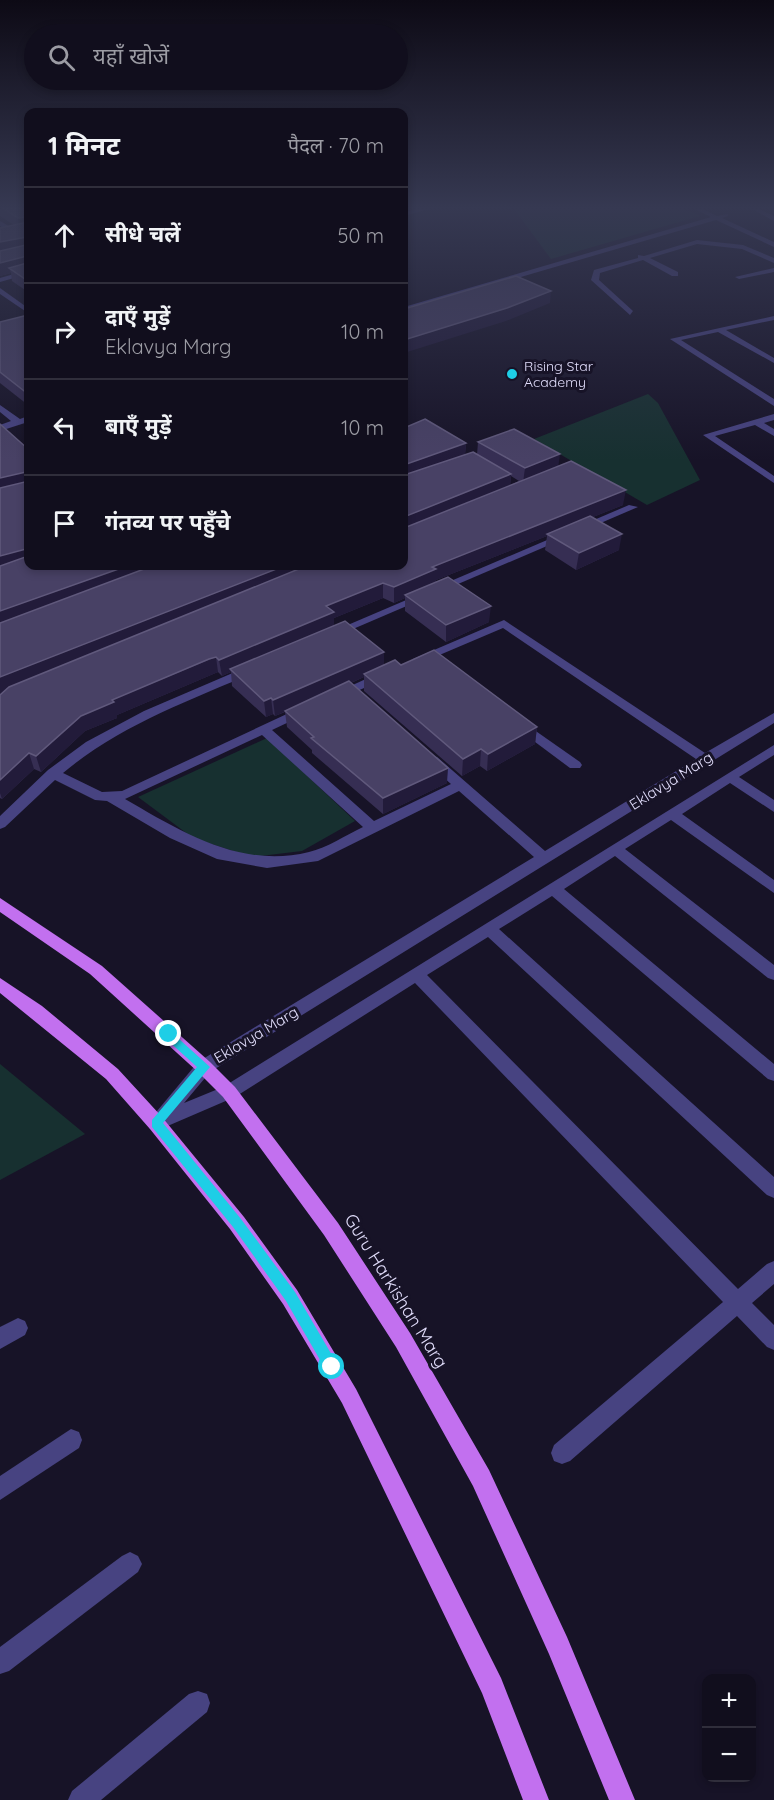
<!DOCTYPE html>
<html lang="hi">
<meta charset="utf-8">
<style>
body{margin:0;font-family:Quicksand,"Noto Sans Devanagari",sans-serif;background:#1a1726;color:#f1f3f6}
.controls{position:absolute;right:18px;bottom:18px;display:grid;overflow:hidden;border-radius:12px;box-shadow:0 3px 9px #0003}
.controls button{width:54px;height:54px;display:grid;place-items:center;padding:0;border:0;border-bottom:2px solid #302e3b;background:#110e1d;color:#f1f3f6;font:30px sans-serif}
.stop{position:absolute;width:18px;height:18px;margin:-14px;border:4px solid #1ecee6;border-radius:50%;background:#fff}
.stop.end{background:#1ecee6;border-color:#fff;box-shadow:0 2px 6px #0008}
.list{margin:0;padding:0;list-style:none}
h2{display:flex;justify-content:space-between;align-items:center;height:78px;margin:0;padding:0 24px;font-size:26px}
h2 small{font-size:20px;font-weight:400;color:#9c9ca4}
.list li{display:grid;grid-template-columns:39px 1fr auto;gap:18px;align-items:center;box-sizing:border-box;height:96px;padding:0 24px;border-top:2px solid #302e3b}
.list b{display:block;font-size:22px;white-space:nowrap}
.list p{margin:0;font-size:20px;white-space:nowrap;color:#9c9ca4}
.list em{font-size:20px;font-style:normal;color:#9c9ca4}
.icon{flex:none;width:33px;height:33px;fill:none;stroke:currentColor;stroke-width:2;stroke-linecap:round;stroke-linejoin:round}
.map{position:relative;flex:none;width:774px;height:1800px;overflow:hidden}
.search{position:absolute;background:#110e1d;box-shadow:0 3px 9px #0003;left:24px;top:24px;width:384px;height:66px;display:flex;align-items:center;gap:15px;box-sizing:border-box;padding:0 21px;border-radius:33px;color:#9c9ca4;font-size:22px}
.panel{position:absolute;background:#110e1d;box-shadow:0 3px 9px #0003;left:24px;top:108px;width:384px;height:462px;border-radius:12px}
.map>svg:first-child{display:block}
</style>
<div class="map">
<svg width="774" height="1800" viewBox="0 0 774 1800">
<rect width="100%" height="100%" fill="#171327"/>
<!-- green -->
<g fill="#173030">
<path d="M514,209H685L700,216L551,259Z"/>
<path d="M648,394L658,403L700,480L647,505L534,439Z"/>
<path d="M267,738L355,821L302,851L252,857L193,838L138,797Z"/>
<path d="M0,1064L85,1134L0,1180Z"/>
</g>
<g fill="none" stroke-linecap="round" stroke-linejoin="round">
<!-- minor -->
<g fill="#474381" fill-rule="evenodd">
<path d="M418,209H429L404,216V212Z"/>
<path d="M695,209H703L717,216L728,214V216L722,218L774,242V247L716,220L404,311V307L711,217Z"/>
<path d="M752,209H759L774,216V221Z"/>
<path d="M0,221L2,222L21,234L16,235L0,226Z"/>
<path d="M697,240L743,245L774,258V263L742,249L697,244L650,258L678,272V276H672L643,260L600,273L599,280L633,311L630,315L591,280L594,270L638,258V255L644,256Z"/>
<path d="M774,268V272L739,279L735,277Z"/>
<path d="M28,270V274L0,282V278Z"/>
<path d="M0,288L28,308V313L0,294Z"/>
<path d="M774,316V320L726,330L774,358V363L718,332L681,340L774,399V406L670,339Z"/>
<path d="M0,405L20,419L28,416V422L0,431V425L11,421L0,412Z"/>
<path d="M774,414V420L764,423L774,429V436L755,425L715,436L774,476V483L703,435Z"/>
<path d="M629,505L638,507L339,635H331L329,633Z"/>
<path d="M504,620L705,753L774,713V723L210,1072L184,1103L223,1087L774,745V755L739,777L774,800V812L730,783L682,814L774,880V893L671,820L625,849L774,965V980L768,978L615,856L564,889L774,1064V1081L768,1079L552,896L499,929L774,1177V1198L767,1195L488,937L427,975L738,1289L767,1264L774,1261V1284L752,1303L774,1325V1350L767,1347L737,1316L570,1461L562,1464L554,1461L551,1453L554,1445L723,1302L415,983L235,1097L156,1131L150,1129L147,1123L198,1062L534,857L459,791L318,861L267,868L217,859L170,838L107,801L95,800L55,780L5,827L0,829V816L48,770L86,742L144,711L249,666L253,667V673C188,701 119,726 63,773L102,792L122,791L304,706L308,707V713L272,730L374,821L451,784L427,763L425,760L432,756L437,757L545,851L696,759L503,628L423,662L419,663L413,659ZM262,735L363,827C346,835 327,848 309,852C241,869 182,832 125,799Z"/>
<path d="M381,672L387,676L385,679L341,698H333L331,695Z"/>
<path d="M520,720L580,762L582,765L580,768H570L515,727L514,724Z"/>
<path d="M18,1318L25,1321L28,1328L25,1335L0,1349V1327Z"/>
<path d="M71,1429L79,1432L82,1440L79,1448L0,1500V1476Z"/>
<path d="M130,1552L138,1556L142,1564L138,1572L9,1671L0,1674V1647L122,1556Z"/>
<path d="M198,1691L207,1694L210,1703L207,1712L101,1800H68L72,1791L189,1694Z"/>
</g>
<!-- major -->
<g fill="#c270ef" fill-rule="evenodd">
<path d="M0,898L102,966L210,1062L235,1087L338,1223L410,1333L489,1470L567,1637L635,1800H609L549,1654L473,1486L396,1347L324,1235L223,1097L198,1072L90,974L0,912Z"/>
<path d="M0,978L42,1006L118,1069L162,1117L244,1217L297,1290L356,1389L501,1678L549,1800H523L482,1693L342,1403L283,1304L230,1229L150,1129L106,1079L0,993Z"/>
</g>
</g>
<!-- wall -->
<g fill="#362e53" fill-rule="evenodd">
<path d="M0,209H28V292L12,281L11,273L0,276V228L14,225L0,216Z"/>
<path d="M28,315V405L0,383V322Z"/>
<path d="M478,442L559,466L623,505L593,517L619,550L576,570L545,550L547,536L436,580V582L489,622L446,642L405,611V598L394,603L383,598L334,618V625L384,665H401L537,727L535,744L487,771L480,766L462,776L364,691V677L351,683L447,783L383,814L312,753V750L287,727L285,712L275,716L273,714L266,717L232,686L231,672L222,676L218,672L117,715V718L85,731L41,772L34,769L2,799L0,798V695L28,449V566H404L466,443L465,454L477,455ZM511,476L519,481L510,485Z"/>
</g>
<!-- shaded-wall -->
<g fill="#221b3a">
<path d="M27,217L28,224L20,229L18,218Z"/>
<path d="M27,237L28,245L0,255V242Z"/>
<path d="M27,256L28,263L9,268L11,273L0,276V263Z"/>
<path d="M551,291L550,303L506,321L404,353V340Z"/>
<path d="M466,443L465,457L404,480V465Z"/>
<path d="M560,454L558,469L523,483L525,468Z"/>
<path d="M26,472L28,483L0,494V478Z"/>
<path d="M511,474L510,489L404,532V517Z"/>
<path d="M626,490L623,505L548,535L547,534V536L436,580V585L405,595V598L394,603V587L432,567Z"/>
<path d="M622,534L619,550L576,570L579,553Z"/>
<path d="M26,549L28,558L0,573V556Z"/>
<path d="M127,566H172L0,628V611Z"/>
<path d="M284,566H323L0,695V677Z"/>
<path d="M383,583V598L334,618V628L230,669L231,672L222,676L219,660L326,606Z"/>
<path d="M491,606L489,622L446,642V625Z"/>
<path d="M384,652V668L364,674V677L275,716L273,700Z"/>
<path d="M216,657L218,672L117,715V718L85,731L41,772L36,756L81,716L112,700Z"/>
<path d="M271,698L273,714L266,717L264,701Z"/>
<path d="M537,727L535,744L487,771L488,754Z"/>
<path d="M481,749L480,766L462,776L463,759Z"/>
<path d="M29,753L34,769L2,799L0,793V780Z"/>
<path d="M448,768L447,783L383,814V798Z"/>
</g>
<!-- building -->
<g fill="#484165" stroke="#60597c" stroke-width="1.5">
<path d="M4,209H28V281L9,268L27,263V256L0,263V251L26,245L27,237L0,242V228L28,222L27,217L18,218Z"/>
<path d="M516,276L551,291L507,308L404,340V309Z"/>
<path d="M28,315V394L0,372V322Z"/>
<path d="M425,419L466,443L404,465V428Z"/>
<path d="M0,424L28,449V549H26L0,556V488L25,482L26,472L0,478Z"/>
<path d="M514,429L560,454L525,468L478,442Z"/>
<path d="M473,452L511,474L404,517V475Z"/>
<path d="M571,461L626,490L432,567L436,569L394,587L383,583L326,606L334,612L219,660L216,657L209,659L112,700L114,702L81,716L36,756L29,753L0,780V695L9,687L306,566H404V528Z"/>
<path d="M590,516L622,534L579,553L547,534Z"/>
<path d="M28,556V566H127L0,611V566Z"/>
<path d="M152,566H284L0,677V623Z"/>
<path d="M448,577L491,606L446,625L405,595Z"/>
<path d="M345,621L384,652L273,700L271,698L264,701L230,669Z"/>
<path d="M434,650L537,727L488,754L481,749L463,759L364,674L395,660L401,665Z"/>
<path d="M349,681L448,768L383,798L311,738L314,737L285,711Z"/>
</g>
<!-- sky -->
<linearGradient id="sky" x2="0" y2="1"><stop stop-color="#0d0a15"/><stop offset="0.45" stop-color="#363952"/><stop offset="1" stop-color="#363952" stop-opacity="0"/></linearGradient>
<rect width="774" height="461" fill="url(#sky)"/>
<!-- route -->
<path fill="#1ecee6" d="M169,1030L210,1067L163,1123L241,1219L295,1292L336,1362V1372H327L286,1301L233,1227L152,1127V1120L197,1067L165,1038V1031Z"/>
<!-- markers -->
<circle fill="#1ecee6" stroke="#171327" stroke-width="2" cx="512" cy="374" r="6"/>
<g text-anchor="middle" stroke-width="6" stroke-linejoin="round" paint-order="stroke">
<!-- far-poi labels -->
<g font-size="14" fill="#e1ddfb" stroke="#171327" text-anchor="start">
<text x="524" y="371">Rising Star<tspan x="524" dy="16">Academy</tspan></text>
</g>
<!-- street labels -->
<g font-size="15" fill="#e1ddfb" stroke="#171327">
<text transform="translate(671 781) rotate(-32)" y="5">Eklavya Marg</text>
<text transform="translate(256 1035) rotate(-31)" y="5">Eklavya Marg</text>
</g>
<!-- near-street labels -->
<g font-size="18" fill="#e1ddfb" stroke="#171327">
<text transform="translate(396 1291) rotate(58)" y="6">Guru Harkishan Marg</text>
</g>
</g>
</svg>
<div class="controls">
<button>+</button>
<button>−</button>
</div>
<div class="stop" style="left:332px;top:1367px"></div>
<div class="stop end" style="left:169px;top:1034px"></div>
<div class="search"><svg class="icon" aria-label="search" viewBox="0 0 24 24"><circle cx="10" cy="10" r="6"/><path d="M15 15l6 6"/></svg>यहाँ खोजें</div>
<section class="panel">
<h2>1 मिनट<small>पैदल · 70 m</small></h2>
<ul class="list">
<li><svg class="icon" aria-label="ahead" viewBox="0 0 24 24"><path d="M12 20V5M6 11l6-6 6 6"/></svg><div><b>सीधे चलें</b></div><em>50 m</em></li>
<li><svg class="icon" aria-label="right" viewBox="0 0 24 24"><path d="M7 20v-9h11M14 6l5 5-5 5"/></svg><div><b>दाएँ मुड़ें</b><p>Eklavya Marg</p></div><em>10 m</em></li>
<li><svg class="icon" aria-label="left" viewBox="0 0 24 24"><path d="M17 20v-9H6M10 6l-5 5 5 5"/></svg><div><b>बाएँ मुड़ें</b></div><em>10 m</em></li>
<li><svg class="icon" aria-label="arrive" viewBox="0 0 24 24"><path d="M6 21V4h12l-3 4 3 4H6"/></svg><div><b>गंतव्य पर पहुँचे</b></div></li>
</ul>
</section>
</div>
